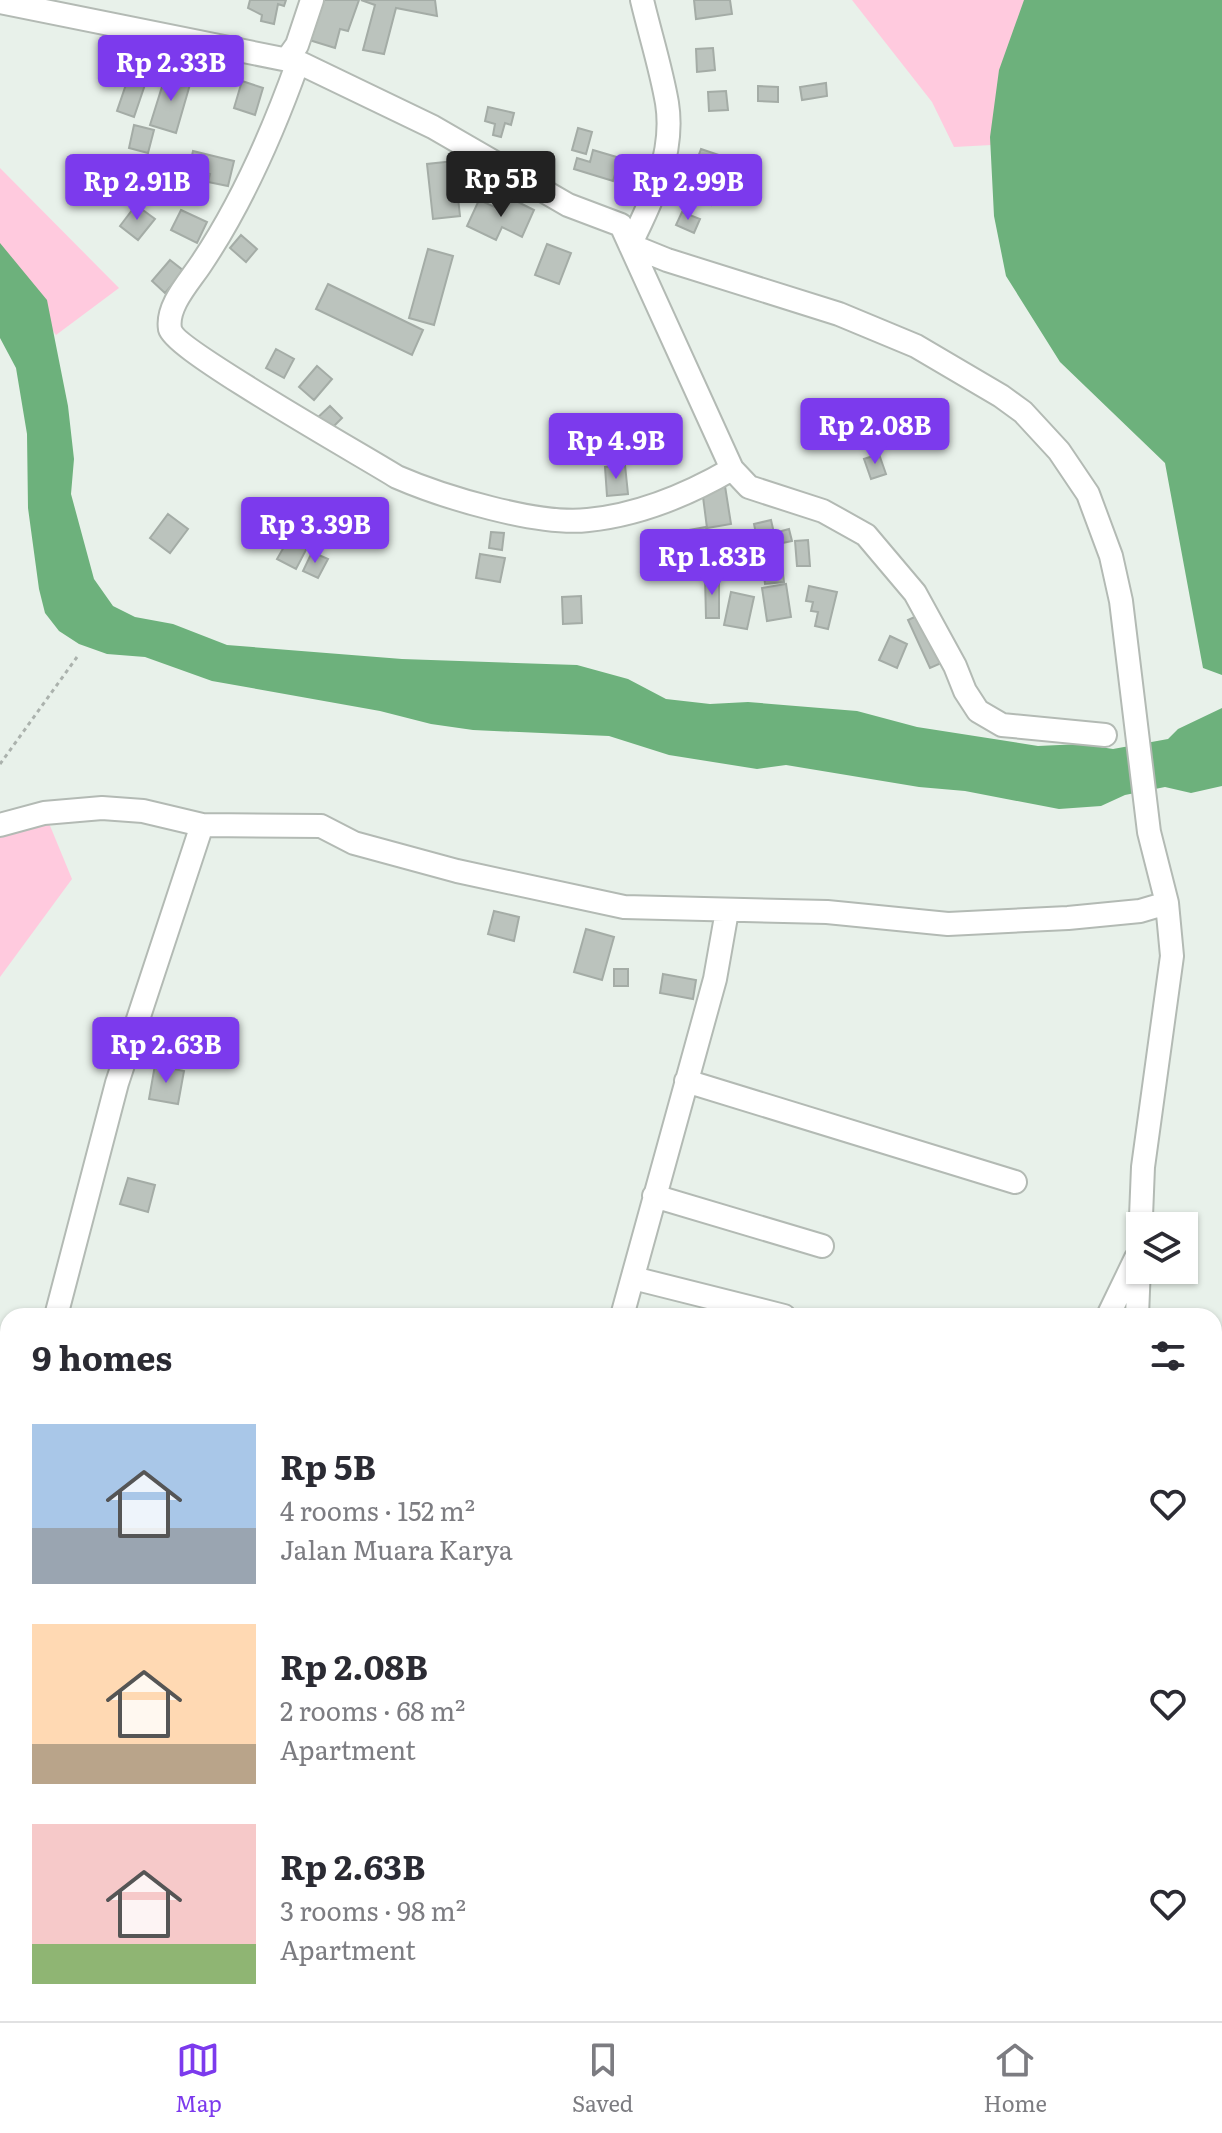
<!DOCTYPE html>
<meta charset="utf-8">
<style>
body{margin:0;font-family:Literata,serif;background:#f2f2f3;color:#2b2b33;height:100vh;display:flex;flex-direction:column;font-size:30px;white-space:nowrap}
*{box-sizing:border-box;margin:0}
p{font-size:26px;color:#7c7c81}
.icon{flex:none;width:44px;height:44px;fill:none;stroke:currentColor;stroke-width:2;stroke-linecap:round;stroke-linejoin:round}
.map{position:relative;flex:1;overflow:hidden}
.side{position:absolute;left:0px;top:1308px;width:1222px;height:714px;display:flex;flex-direction:column;background:#fff;border-radius:24px 24px 0 0;box-shadow:0 2px 6px #0004}
.side>*{flex:none}
.buttons{position:absolute;left:1126px;top:1212px;display:grid;gap:16px}
.buttons a{display:grid;place-items:center;width:72px;height:72px;border-radius:0px;background:#fff;box-shadow:0 2px 6px #0004;font-size:40px}
.price{position:absolute;translate:-50% -68px;padding:0 18px;border-radius:8px;background:#7c3aed;color:#fff;font-size:26px;line-height:52px;filter:drop-shadow(0 2px 4px #0008)}
.price::after{content:'';position:absolute;left:50%;top:48px;width:24px;height:18px;margin-left:-12px;background:inherit;clip-path:polygon(0 0,100% 0,50% 100%)}
.price.selected{background:#222;color:#fff}
ul{padding:0;list-style:none}
li{display:flex;align-items:center;gap:24px;height:200px;padding:0 32px}
li span{display:grid;place-items:center;flex:none;width:224px;height:160px;border-radius:0px;color:#555}
li>.icon{margin-inline-start:auto}
span .icon{width:96px;height:96px;fill:#fffc;stroke-width:1}
li b{font-size:34px}
h2{display:flex;justify-content:space-between;align-items:center;height:96px;padding:0 32px;font-size:34px}
.dock{display:flex;justify-content:space-around;align-items:center;height:112px;border-top:2px solid #e1e1e2;background:#fff;font-size:22px;color:#7c7c81}
.dock a{display:grid;justify-items:center;gap:4px}
.dock .selected{color:#7c3aed}
.map>svg:first-child{display:block}
.green{fill:#ffcade}
.water{fill:#6db17c}
.building{fill:#bbc3bd;stroke:#a4aca6;stroke-width:2}
.lines{fill:none;stroke-linecap:round;stroke-linejoin:round}
.minor-casing{stroke:#b3bab4;stroke-width:26}
.path{stroke:#abb2ad;stroke-width:3;stroke-dasharray:4 4;stroke-linecap:butt}
.minor{stroke:#fff;stroke-width:22}
</style>
<div class="map">
<svg width="1222" height="2021" viewBox="0 0 1222 2021">
<rect width="100%" height="100%" fill="#e8f1ea"/>
<!-- green -->
<path class="green" d="M852 0H1052L1010 144 954 147 932 102Z
M0 168 119 288 56 335 0 257Z
M46 816 72 879 0 977V829Z
M0 1353 8 1361V1659L0 1665Z"/>
<!-- water -->
<path class="water" d="M1024 0H1222V675L1203 668 1165 463 1060 362 1006 276 994 216 990 137 999 70Z
M0 243 47 300 68 406 74 459 71 494 94 579 113 606 135 617 173 624 227 645 402 659 577 665 628 679 666 699 710 704 748 702 857 711 917 727 1038 746 1081 744 1113 749 1168 739 1178 729 1222 708V786L1191 793 1165 787 1125 795 1101 806 1059 809 965 791 919 787 786 765 757 769 669 755 609 736 473 730 431 724 380 711 212 681 145 657 107 654 79 644 59 631 45 613 39 589 28 508 27 434 16 368 0 338Z"/>
<!-- building -->
<path class="building" d="M250 0H286L284 6 278 4 274 24 261 21 262 15 248 8Z
M318 0H359L348 31 340 29 335 48 306 39Z
M361 0H435L437 16 396 8 384 54 363 50 375 5Z
M694 0H730L732 14 696 19Z
M713 48 715 70 697 72 696 49Z
M135 58 152 64 134 117 117 111Z
M166 74 191 81 176 133 150 125Z
M242 81 263 88 255 115 234 108Z
M826 83 827 96 802 100 800 87Z
M758 86 778 87V102L758 101Z
M726 91 728 110 709 111 708 92Z
M488 107 514 113 511 125 505 123 501 137 493 135 495 124 485 121Z
M134 125 154 130 148 153 129 148Z
M578 128 592 132 586 154 572 150Z
M701 149 728 158 721 177 694 168Z
M593 150 620 158 613 181 574 169 577 158 590 162Z
M193 151 234 161 228 186 208 182 210 174 189 169Z
M454 161 460 216 433 219 427 164Z
M696 180 718 189 711 205 690 197Z
M510 198 534 210 522 237 502 227 496 240 467 226 479 200 504 211Z
M136 205 155 219 138 240 120 226Z
M181 210 207 222 197 243 171 230Z
M682 212 700 219 694 233 676 225Z
M241 235 257 249 246 262 230 248Z
M547 244 571 253 559 284 535 275Z
M428 249 453 256 434 325 409 318Z
M170 260 184 271 165 293 152 281Z
M328 284 423 330 412 355 316 309Z
M276 349 294 359 284 378 266 368Z
M317 366 332 379 314 400 299 387Z
M330 406 342 418 327 433 315 420Z
M879 454 886 474 871 479 864 459Z
M625 465 628 494 607 496 605 467Z
M725 486 731 524 707 528 702 489Z
M168 514 188 529 170 553 150 538Z
M771 520 774 533 789 529 792 541 759 548 754 524Z
M706 527 711 556 688 560 683 531Z
M491 532 504 533 502 550 489 548Z
M289 538 307 548 296 569 277 559Z
M808 540 810 566H797L795 541Z
M312 552 328 559 318 578 303 571Z
M480 554 505 558 500 582 476 578Z
M781 556 784 582 765 584 762 559Z
M719 576V618H706L705 577Z
M786 584 791 617 767 621 762 588Z
M809 586 837 592 828 629 815 626 818 612 811 611 813 602 806 601Z
M731 592 754 597 747 629 724 625Z
M581 596 582 623 563 624 562 597Z
M923 613 946 661 930 668 908 620Z
M890 636 907 644 897 668 879 660Z
M494 911 519 917 514 941 488 934Z
M586 929 614 937 602 980 574 972Z
M614 969H628V986H614Z
M663 974 696 980 693 999 660 993Z
M155 1065 184 1071 178 1104 149 1099Z
M128 1178 155 1185 148 1212 120 1204Z
M0 1772 8 1773 0 1815Z"/>
<g class="lines">
<defs>
<path id="minor" d="M0 2 298 62 433 127 568 205 621 225 732 469 749 487 823 511 866 535 915 593 955 666 965 691 978 711 1002 725 1105 735
M287 59 297 45 312 0
M298 62C273 132 242 203 201 264 190 281 166 306 170 329 175 350 367 458 397 477 443 497 539 526 588 520 639 515 689 494 732 469
M630 245 667 260 839 314 916 346 1001 396 1023 412 1059 451 1088 494 1111 556 1121 601 1149 832 1167 903
M630 245C652 201 675 153 667 103 661 68 650 34 642 0
M0 825 44 813 102 808 143 811 202 825 321 826 354 843 457 871 624 907 827 912 948 924 1068 918 1140 911 1167 903 1172 956 1143 1167 1137 1316
M686 1081 1015 1182
M654 1196 822 1246
M633 1278 784 1316
M56 1316 117 1083 202 825
M622 1316 715 979 727 911
M1108 1316 1136 1258
M0 1670 8 1664
M691 2021 696 2014
M820 2021 825 2014"/>
</defs>
<!-- minor casing -->
<use href="#minor" class="minor-casing"/>
<!-- path -->
<path class="path" d="M0 764 77 657"/>
<!-- minor -->
<use href="#minor" class="minor"/>
</g>
</svg>
<div class="buttons">
<a><svg class="icon" aria-label="layers" viewBox="0 0 24 24"><path d="M12 4l9 5-9 5-9-5zM3 14l9 5 9-5"/></svg></a>
</div>
<b class="price" style="left:171px;top:103px">Rp 2.33B</b>
<b class="price selected" style="left:501px;top:219px">Rp 5B</b>
<b class="price" style="left:137px;top:222px">Rp 2.91B</b>
<b class="price" style="left:688px;top:222px">Rp 2.99B</b>
<b class="price" style="left:875px;top:466px">Rp 2.08B</b>
<b class="price" style="left:616px;top:481px">Rp 4.9B</b>
<b class="price" style="left:315px;top:565px">Rp 3.39B</b>
<b class="price" style="left:712px;top:597px">Rp 1.83B</b>
<b class="price" style="left:166px;top:1085px">Rp 2.63B</b>
<section class="side">
<h2>9 homes<svg class="icon" aria-label="filters" viewBox="0 0 24 24"><path d="M4 7h16M4 17h16"/><circle cx="9" cy="7" r="2"/><circle cx="15" cy="17" r="2"/></svg></h2>
<ul>
<li><span style="background:linear-gradient(#a9c7e8 65%,#9aa5b1 0)"><svg class="icon" aria-label="home" viewBox="0 0 24 24"><path d="M3 11l9-7 9 7M6 9v11h12V9"/></svg></span><div><b>Rp 5B</b><p>4 rooms · 152 m²</p><p>Jalan Muara Karya</p></div><svg class="icon" aria-label="heart" viewBox="0 0 24 24"><path d="M12 20l-8-8c-3-5 5-10 8-4 3-6 11-1 8 4z"/></svg></li>
<li><span style="background:linear-gradient(#ffd9b3 75%,#b9a48a 0)"><svg class="icon" aria-label="home" viewBox="0 0 24 24"><path d="M3 11l9-7 9 7M6 9v11h12V9"/></svg></span><div><b>Rp 2.08B</b><p>2 rooms · 68 m²</p><p>Apartment</p></div><svg class="icon" aria-label="heart" viewBox="0 0 24 24"><path d="M12 20l-8-8c-3-5 5-10 8-4 3-6 11-1 8 4z"/></svg></li>
<li><span style="background:linear-gradient(#f6c9c9 75%,#8fb573 0)"><svg class="icon" aria-label="home" viewBox="0 0 24 24"><path d="M3 11l9-7 9 7M6 9v11h12V9"/></svg></span><div><b>Rp 2.63B</b><p>3 rooms · 98 m²</p><p>Apartment</p></div><svg class="icon" aria-label="heart" viewBox="0 0 24 24"><path d="M12 20l-8-8c-3-5 5-10 8-4 3-6 11-1 8 4z"/></svg></li>
</ul>
</section>
</div>
<nav class="dock">
<a class="selected"><svg class="icon" aria-label="map" viewBox="0 0 24 24"><path d="M3 6l6-2 6 2 6-2v14l-6 2-6-2-6 2zM9 4v14M15 6v14"/></svg>Map</a>
<a><svg class="icon" aria-label="saved" viewBox="0 0 24 24"><path d="M7 4h10v16l-5-4-5 4z"/></svg>Saved</a>
<a><svg class="icon" aria-label="home" viewBox="0 0 24 24"><path d="M3 11l9-7 9 7M6 9v11h12V9"/></svg>Home</a>
</nav>
